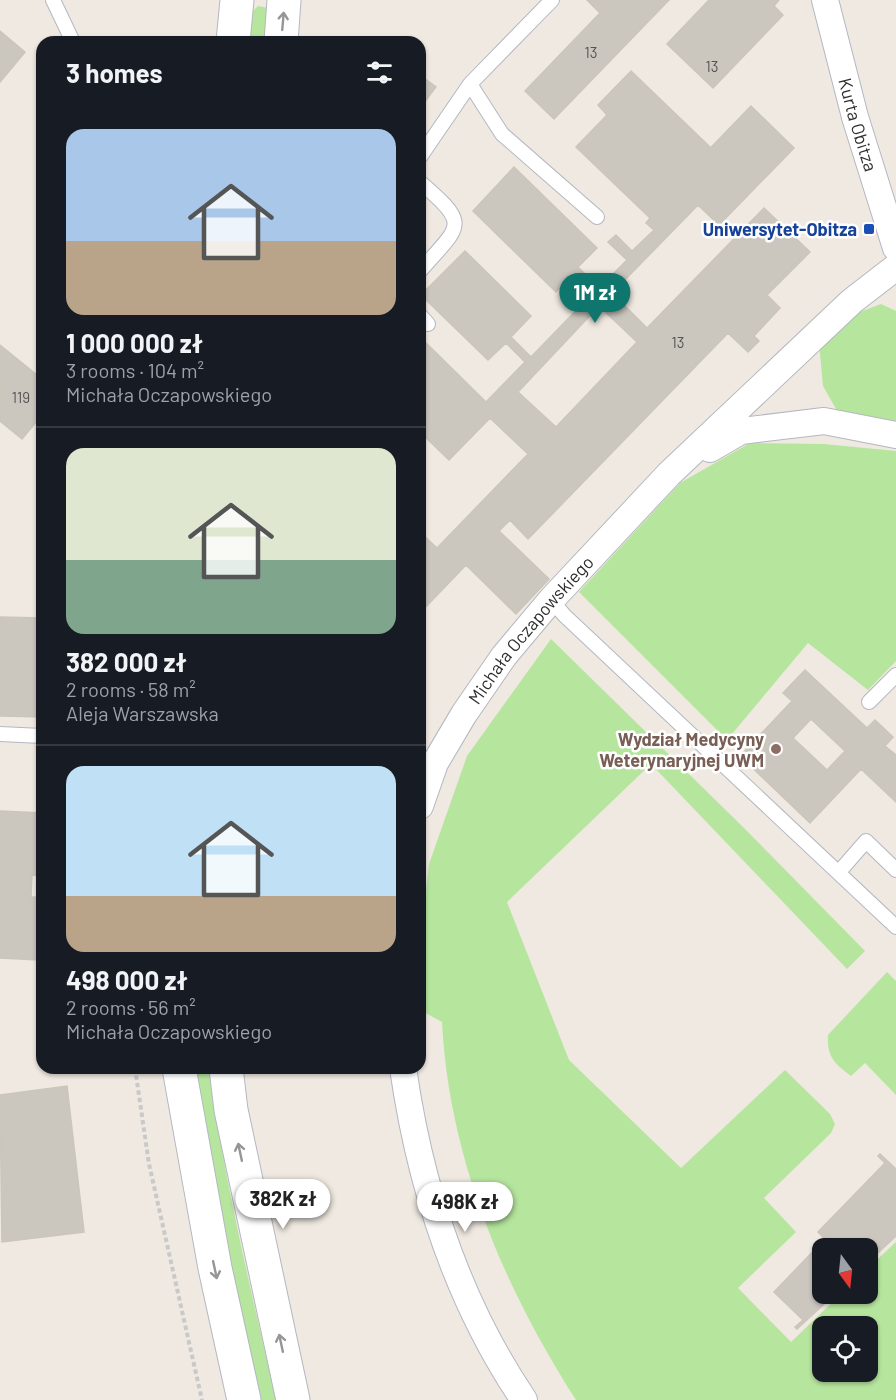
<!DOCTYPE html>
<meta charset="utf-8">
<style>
body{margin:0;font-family:Barlow,sans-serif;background:#20242c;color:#f1f3f6;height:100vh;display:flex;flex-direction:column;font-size:22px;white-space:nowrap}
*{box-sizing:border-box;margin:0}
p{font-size:20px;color:#9ea1a6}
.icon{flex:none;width:33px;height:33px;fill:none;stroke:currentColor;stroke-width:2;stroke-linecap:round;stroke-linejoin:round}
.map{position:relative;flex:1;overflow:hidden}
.sheet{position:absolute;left:36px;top:36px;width:390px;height:1038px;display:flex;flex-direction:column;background:#171b24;border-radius:18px;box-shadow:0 2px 4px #0004}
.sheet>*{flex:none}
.needle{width:39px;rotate:165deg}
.fabs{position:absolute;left:812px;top:1238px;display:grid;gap:12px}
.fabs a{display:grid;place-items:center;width:66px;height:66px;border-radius:12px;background:#171b24;box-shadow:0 2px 4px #0004;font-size:30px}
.price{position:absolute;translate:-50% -51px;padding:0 14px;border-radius:21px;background:#fff;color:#222;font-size:20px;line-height:39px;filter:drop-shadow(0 2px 3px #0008)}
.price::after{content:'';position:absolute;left:50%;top:36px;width:18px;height:14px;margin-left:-9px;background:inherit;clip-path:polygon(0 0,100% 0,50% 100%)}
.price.selected{background:#0f766e;color:#fff}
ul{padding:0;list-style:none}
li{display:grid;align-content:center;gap:12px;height:318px;padding:0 30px}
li+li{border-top:2px solid #363941}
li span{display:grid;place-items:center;height:186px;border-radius:18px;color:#555}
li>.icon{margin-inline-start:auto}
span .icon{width:108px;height:108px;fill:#fffc;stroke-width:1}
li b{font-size:26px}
h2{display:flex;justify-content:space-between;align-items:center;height:72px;padding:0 30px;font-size:26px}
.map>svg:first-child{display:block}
.green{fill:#b6e59e;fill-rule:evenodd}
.building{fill:#cbc7bf;stroke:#cbc5ba;stroke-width:1.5;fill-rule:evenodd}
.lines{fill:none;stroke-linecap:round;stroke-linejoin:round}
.lane-casing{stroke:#b4b7c1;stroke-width:16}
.street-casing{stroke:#b4b7c1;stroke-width:28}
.secondary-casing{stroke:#b4b7c1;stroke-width:35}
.path{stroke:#c9c9c9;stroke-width:4;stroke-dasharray:4.5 3;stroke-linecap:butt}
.lane{stroke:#fff;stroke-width:14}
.street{stroke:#fff;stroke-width:26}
.secondary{stroke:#fff;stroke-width:33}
.oneway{stroke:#969696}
.transit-dot{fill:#1a4fb4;stroke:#fff;stroke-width:2}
.education-dot{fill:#8d6e63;stroke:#fff;stroke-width:2}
.labels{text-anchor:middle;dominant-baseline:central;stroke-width:5;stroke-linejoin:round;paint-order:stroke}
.number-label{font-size:15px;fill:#555452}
.street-label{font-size:18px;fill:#2e2e2e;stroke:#fff}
.transit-label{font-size:18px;font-weight:bold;fill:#164399;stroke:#fff;text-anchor:end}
.education-label{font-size:18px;font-weight:bold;fill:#785e54;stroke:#fff;text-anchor:end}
</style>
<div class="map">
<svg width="896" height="1400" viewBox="0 0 896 1400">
<rect width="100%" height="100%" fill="#efe9e1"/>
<!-- green -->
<path class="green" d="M258 6 268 8 265 42H250L253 11Z
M881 304 896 311V422L840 416 823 386 819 343 849 316Z
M750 443 824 444 896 451V661L868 690 808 643 727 740 579 592 680 483Z
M551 639 742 826 865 951 847 969 651 764 507 902 569 1060 681 1168 785 1070 830 1114 835 1124 831 1133 764 1198 796 1232 738 1288 791 1342 842 1293H867V1269L896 1242V1400H576C503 1286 449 1158 442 1022L420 1010V944L429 864 467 756ZM822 1326H867V1371H822Z
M887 972 896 981V1095L865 1063 851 1076C834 1063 827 1057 828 1035Z
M194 1068H209C224 1180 251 1290 276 1400H260L223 1238Z"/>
<!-- building -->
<path class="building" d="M587 0H669L554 119 525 91 600 13Z
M709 0H779L774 6 783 15 713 88 667 44Z
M0 31 25 52 0 82Z
M631 71 710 147 693 166 751 106 794 148 719 225 698 205 612 293 647 328 764 208 810 252 767 295 780 308 754 336 759 341 748 352 728 333 528 539 510 520 499 531 549 579 516 614 466 565 420 613V532L437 548 528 454 490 418 449 460 420 432V337L486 402 525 362 506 343 488 360 421 295 465 251 531 316 511 337 531 357 593 293 573 274 556 292 473 211 514 167 597 248 578 267 599 288 627 260 608 242 616 235 632 251 654 230 646 223 650 218 576 147 607 115 598 105ZM599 306 637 342 556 427 518 392Z
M420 75 436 87 420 108Z
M0 345 42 379V415L22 439 0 421Z
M0 617 42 618V717L0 716Z
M805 670 867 728 875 720 893 737 885 746 896 755V802L861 769 810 823 740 756 792 701 783 693ZM811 719 845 751 827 770 793 738Z
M0 811 42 813V876L32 875 31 897H41L38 960 0 958Z
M67 1086 84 1232 2 1242 0 1095Z
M880 1154 896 1169V1236L867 1263V1248H822V1293H836L797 1329 795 1327 803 1320 774 1292 825 1239 818 1232 885 1163 878 1156Z"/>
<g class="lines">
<defs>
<path id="lane" d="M53 0 73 42
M552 0 470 84 502 134 597 217
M420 157 470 84
M420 182C471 226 461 224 420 271
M420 315 428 324
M551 600 565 616 896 927
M869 702 896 675
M0 734 42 736
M839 872 866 841 896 870"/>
<g id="street">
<path id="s1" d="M825 0 855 117 896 248"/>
<path d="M710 449 741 431 824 421 896 435"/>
<path id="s2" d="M420 806 435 763 464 714 504 656 551 600 669 474 852 301 896 267"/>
<path d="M403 1068C420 1186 457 1301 524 1400"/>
</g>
<path id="secondary" d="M233 42 237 0
M281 42 284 0
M179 1068 215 1268 244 1400
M226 1068 231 1110 293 1400"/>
</defs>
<!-- lane casing -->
<use href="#lane" class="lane-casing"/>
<!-- street casing -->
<use href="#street" class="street-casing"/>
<!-- secondary casing -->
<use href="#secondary" class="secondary-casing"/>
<!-- path -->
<path class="path" d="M135 1068 149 1164 202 1400"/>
<!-- lane -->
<use href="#lane" class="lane"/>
<!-- street -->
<use href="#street" class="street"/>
<!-- secondary -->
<use href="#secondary" class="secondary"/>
</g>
<!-- one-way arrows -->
<defs><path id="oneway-shaft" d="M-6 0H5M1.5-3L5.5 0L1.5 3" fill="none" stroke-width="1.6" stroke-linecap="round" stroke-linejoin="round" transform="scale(1.5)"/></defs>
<g class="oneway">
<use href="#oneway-shaft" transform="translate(283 21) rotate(-85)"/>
<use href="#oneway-shaft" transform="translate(240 1152) rotate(-102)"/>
<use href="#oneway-shaft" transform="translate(215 1270) rotate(78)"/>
<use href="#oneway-shaft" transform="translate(281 1343) rotate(-102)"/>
</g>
<!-- markers -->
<rect class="transit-dot" x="863" y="223" width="12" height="12" rx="3"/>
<circle class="education-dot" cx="776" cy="749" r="6"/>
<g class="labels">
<!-- number labels -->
<g class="number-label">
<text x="591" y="52">13</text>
<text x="712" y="66">13</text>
<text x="678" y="342">13</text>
<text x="21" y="397">119</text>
</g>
<!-- street labels -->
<g class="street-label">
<text stroke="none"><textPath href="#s1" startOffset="129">Kurta Obitza</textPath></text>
<text stroke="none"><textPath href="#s2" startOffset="210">Michała Oczapowskiego</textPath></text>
</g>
<!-- transit labels -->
<g class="transit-label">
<text x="857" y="229">Uniwersytet-Obitza</text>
</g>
<!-- education labels -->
<g class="education-label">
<text x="764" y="739">Wydział Medycyny<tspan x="764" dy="21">Weterynaryjnej UWM</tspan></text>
</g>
</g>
</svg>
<div class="fabs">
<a><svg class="needle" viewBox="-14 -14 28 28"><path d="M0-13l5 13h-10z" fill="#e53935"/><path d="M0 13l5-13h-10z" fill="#9ea1a6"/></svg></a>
<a><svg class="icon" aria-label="locate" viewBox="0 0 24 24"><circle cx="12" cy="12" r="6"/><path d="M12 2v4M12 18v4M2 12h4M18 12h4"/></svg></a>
</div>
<b class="price selected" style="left:595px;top:324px">1M zł</b>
<b class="price" style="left:283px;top:1230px">382K zł</b>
<b class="price" style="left:465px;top:1233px">498K zł</b>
<section class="sheet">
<h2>3 homes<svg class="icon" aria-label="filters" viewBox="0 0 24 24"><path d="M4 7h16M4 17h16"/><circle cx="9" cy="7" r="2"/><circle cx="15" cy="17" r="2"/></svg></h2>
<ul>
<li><span style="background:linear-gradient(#a9c7e8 60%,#b9a48a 0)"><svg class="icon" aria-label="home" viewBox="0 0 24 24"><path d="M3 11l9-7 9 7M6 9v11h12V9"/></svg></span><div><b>1 000 000 zł</b><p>3 rooms · 104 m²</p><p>Michała Oczapowskiego</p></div></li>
<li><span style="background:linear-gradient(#dfe7d0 60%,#7fa58c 0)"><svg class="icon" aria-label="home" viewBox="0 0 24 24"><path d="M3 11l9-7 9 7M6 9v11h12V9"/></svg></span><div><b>382 000 zł</b><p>2 rooms · 58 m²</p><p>Aleja Warszawska</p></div></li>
<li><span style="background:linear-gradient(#bfe0f5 70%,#b9a48a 0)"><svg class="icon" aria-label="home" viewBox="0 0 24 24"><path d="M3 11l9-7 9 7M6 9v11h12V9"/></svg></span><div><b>498 000 zł</b><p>2 rooms · 56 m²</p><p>Michała Oczapowskiego</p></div></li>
</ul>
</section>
</div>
